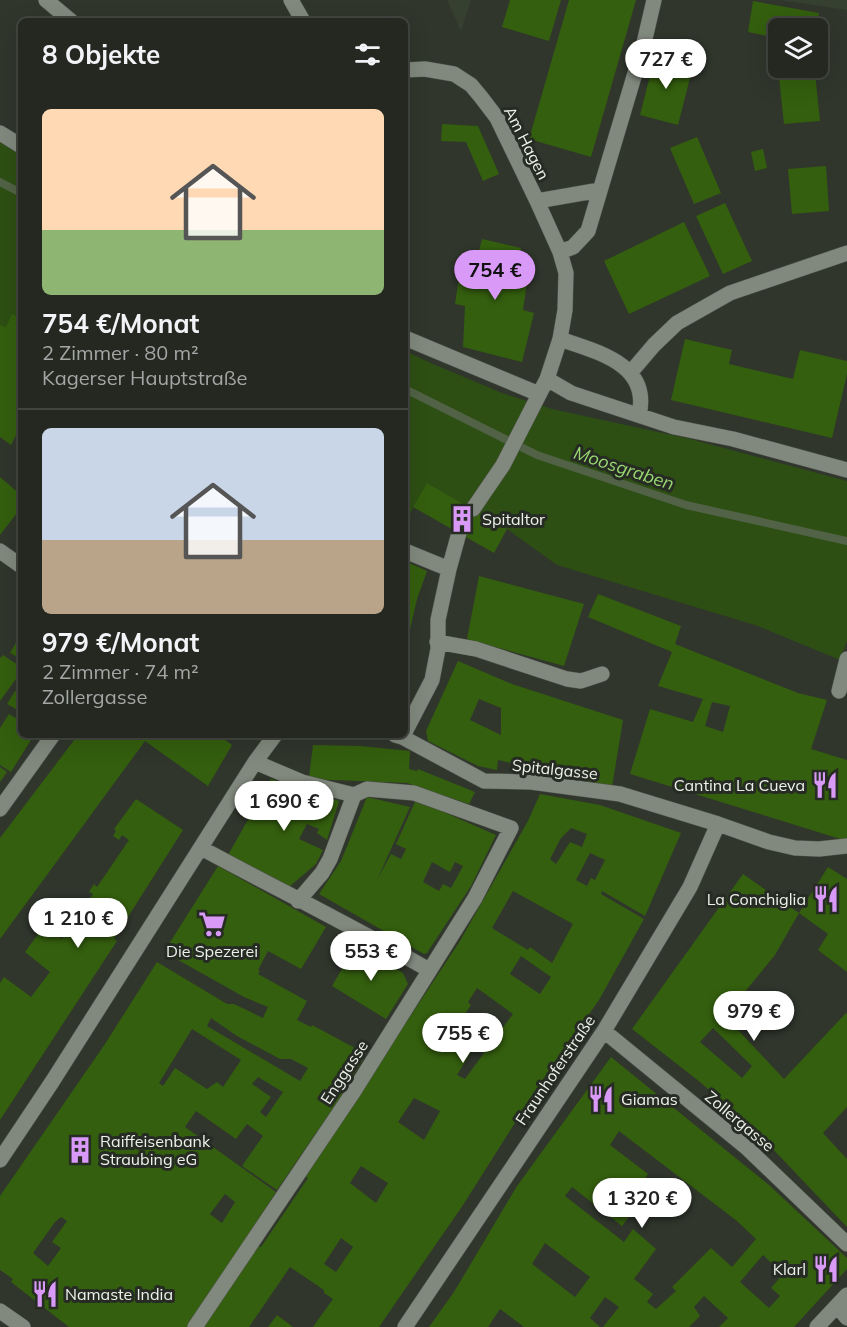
<!DOCTYPE html>
<html lang="de">
<meta charset="utf-8">
<style>
body{margin:0;font-family:Mulish,sans-serif;background:#30342e;color:#f1f3f6;height:100vh;display:flex;flex-direction:column;font-size:22px;white-space:nowrap}
*{box-sizing:border-box;margin:0}
p{font-size:20px;color:#a3a6a5}
.icon{flex:none;width:33px;height:33px;fill:none;stroke:currentColor;stroke-width:2;stroke-linecap:round;stroke-linejoin:round}
.map{position:relative;flex:1;overflow:hidden}
.side{position:absolute;left:18px;top:18px;width:390px;height:720px;display:flex;flex-direction:column;background:#242821;border-radius:9px;box-shadow:0 6px 24px #0002,0 0 0 2px #41443f}
.side>*{flex:none}
.controls{position:absolute;left:768px;top:18px;display:grid;gap:12px}
.controls a{display:grid;place-items:center;width:60px;height:60px;border-radius:9px;background:#242821;box-shadow:0 6px 24px #0002,0 0 0 2px #41443f;font-size:30px}
.price{position:absolute;translate:-50% -51px;padding:0 14px;border-radius:21px;background:#fff;color:#222;font-size:20px;line-height:39px;filter:drop-shadow(0 2px 3px #0008)}
.price::after{content:'';position:absolute;left:50%;top:36px;width:18px;height:14px;margin-left:-9px;background:inherit;clip-path:polygon(0 0,100% 0,50% 100%)}
.price.active{background:#d99af7;color:#111}
ul{padding:0;list-style:none}
li{display:grid;align-content:center;gap:12px;height:318px;padding:0 24px}
li+li{border-top:2px solid #41443f}
li span{display:grid;place-items:center;height:186px;border-radius:9px;color:#555}
li>.icon{margin-inline-start:auto}
span .icon{width:108px;height:108px;fill:#fffc;stroke-width:1}
li b{font-size:26px}
h2{display:flex;justify-content:space-between;align-items:center;height:72px;padding:0 24px;font-size:26px}
.map>svg:first-child{display:block}
.built{fill:#364031}
.green{fill:#2d4f13}
.lines{fill:none;stroke-linecap:round;stroke-linejoin:round}
.stream{stroke:#516246;stroke-width:8}
.building{fill:#345f0e;fill-rule:evenodd}
.minor-tunnel{stroke:#4c5249;stroke-width:15;stroke-dasharray:15 8;stroke-linecap:butt}
.minor-casing{stroke:#50544d;stroke-width:16}
.minor{stroke:#81887d;stroke-width:15}
.labels{text-anchor:middle;dominant-baseline:central;stroke-width:6;stroke-linejoin:round;paint-order:stroke}
.street-label{font-size:16px;fill:#eef2eb;stroke:#262c23}
.poi-label{font-size:16px;fill:#eef2eb;stroke:#262c23;text-anchor:start}
.water-label{font-size:18px;font-style:italic;fill:#99d772;stroke:#262c23}
</style>
<div class="map">
<svg width="847" height="1327" viewBox="0 0 847 1327">
<rect width="100%" height="100%" fill="#30362c"/>
<!-- built -->
<path class="built" d="M447 0H471L461 31Z
M780 0H847V10Z"/>
<!-- green -->
<path class="green" d="M0 142 21 154V319L6 327 0 325Z
M405 351 433 364 502 393 552 409 690 439 847 481V641L840 660 758 626 557 565 507 529 427 483 410 514 405 511Z"/>
<g class="lines">
<!-- stream -->
<path class="stream" d="M0 182 21 193
M405 389 537 455 686 505 847 541"/>
</g>
<!-- building -->
<path class="building" d="M510 0H561L549 41 502 27Z
M569 0H636L591 157 529 139Z
M753 1 819 13 816 28H778V38L748 32Z
M655 56 693 66 678 125 640 115Z
M815 73 820 121 784 124 779 77Z
M442 124 478 126 499 174 483 181 466 142 441 141Z
M697 137 721 193 694 204 670 148Z
M763 149 767 168 755 171 751 152Z
M826 166 829 211 792 214 788 169Z
M725 203 752 261 723 274 696 216Z
M684 222 710 276 629 314 604 261Z
M482 239 521 248 517 266 529 268 523 310 534 313 522 362 463 347 465 306 455 304 462 256 477 259Z
M12 314 21 319V425L11 445 0 437V325L6 327Z
M685 339 732 350 729 364 793 379 800 350 847 361V374L832 438 671 400Z
M0 477 21 495V508L0 535Z
M427 483 507 529 494 553 413 507Z
M405 511 410 514 405 526Z
M405 561 427 571 417 599 406 647Z
M479 576 584 604 564 666 467 639Z
M598 594 681 626 675 644 798 693 827 700 811 749 847 760V841L630 774 650 709 693 722 703 699 658 686 672 652 588 617ZM712 702 730 706 723 732 705 726Z
M21 634V659L10 653Z
M3 655 21 667V672L0 701V658Z
M458 661 512 684 623 720 612 787 498 760 497 770 478 766 428 741 426 731ZM479 699 501 708V735L470 720Z
M405 675 410 684 405 695Z
M15 691 21 693V712L7 704Z
M9 714 21 721V735H34L11 772 0 765V728Z
M78 735H218L232 745 208 786 145 741 0 939V838Z
M313 745 360 746 410 751 409 769 417 771 418 769 475 792 469 804 407 783 310 779 309 777Z
M0 767 7 772 0 782Z
M271 779 339 801 327 840 317 833 319 829 307 824 299 839 323 850 316 864 289 887 228 855Z
M540 794 600 805 681 833 645 916 602 891 601 894 644 919 599 1000 537 1088 463 1205 379 1327H313L333 1299 324 1293V1290L290 1267 249 1327H203L258 1246 261 1247 308 1178 305 1176 460 941 528 821ZM571 828 587 834 582 847 570 842 556 864 550 859 561 838ZM590 853 605 860 595 880 591 878 587 886 576 880ZM513 891 573 924 552 963 530 947 528 950 492 928ZM521 956 551 977 540 994 510 974ZM477 988 513 1014 492 1042 461 1020 471 1005 468 1002ZM474 1047 484 1053 465 1079 457 1075ZM414 1098 440 1111 424 1140 398 1122ZM361 1166 388 1183 376 1203 350 1183ZM341 1238 353 1247 336 1272 324 1264Z
M367 797 410 807 377 880 391 854 401 859 406 849 396 844 415 802 439 810 496 835 471 886 427 953 424 954 319 894 341 861ZM432 862 450 872 455 862 463 866 451 888 443 884 439 891 423 882Z
M136 799 183 830 114 939 117 941 0 1120V983L4 977 31 997 50 972 25 952 44 926 62 939 73 923 69 919 74 914 78 917 93 894 89 892 94 884 97 887 129 840 122 835 119 840 113 836 116 831 114 829Z
M218 866 326 927 301 969 268 951 258 970 260 971 258 974 307 1001 297 1020 311 1027 312 1025 366 1054 337 1102 277 1190 242 1166 263 1136 247 1124 236 1139 196 1111 185 1127 276 1192 188 1327H69L11 1282 13 1279 0 1270V1196L105 1044 157 962 227 1004H234L263 1018 268 1007 244 997 164 952ZM211 1018 237 1036 280 1059H291L308 1068 300 1081 207 1026ZM192 1029 241 1060 223 1087 217 1082 207 1089 175 1068 163 1086 159 1083ZM258 1077 283 1092 266 1117 260 1112 271 1097 252 1084ZM225 1194 235 1202 222 1223 210 1214ZM61 1217 67 1221 52 1242 61 1248 48 1266 33 1253 55 1222Z
M828 867 847 879V972L818 950 828 934 799 913Z
M743 874 799 913 775 955 725 1016 784 1079 846 1013 847 1014V1107L823 1133 847 1159V1227L769 1145 743 1120 700 1082 632 1029ZM713 1028 752 1066 742 1078 700 1042Z
M356 945 403 973 408 984 386 1019 332 986Z
M611 1057 769 1185 847 1258V1269L794 1327H719L728 1318 704 1296 694 1307 700 1316 689 1327H603L619 1307 605 1297 590 1318 600 1327H524L500 1309 488 1327H429L454 1292 517 1186ZM619 1131 737 1221 756 1239 732 1267 711 1248 672 1287 676 1291 656 1309 647 1302 653 1294 634 1279 656 1249 633 1229 624 1242 565 1196 572 1187 622 1226 645 1196 637 1190 648 1174 610 1145ZM545 1243 590 1277 575 1297 532 1264ZM763 1255 783 1274 771 1288 780 1296 769 1308 740 1282Z
M277 1315 293 1327H268Z"/>
<g class="lines">
<!-- minor-tunnel -->
<path class="minor-tunnel" d="M459 533 473 509"/>
<defs>
<path id="minor" d="M46 0 71 21
M291 0 303 21
M405 70 425 69 454 74 471 85 481 97 497 118 537 201 560 252 566 273 565 310 560 339 547 379 503 465 473 509
M0 133 21 146
M537 201 600 190
M560 252 573 247 588 231 644 43 654 0
M405 338 539 394
M560 339C597 352 651 364 639 415
M631 372 654 345 677 323 730 293 847 253
M547 379 571 393 674 427 733 439 847 470
M0 551 21 566
M405 551 449 569
M437 642 476 649 567 679 581 681 602 674
M839 691 847 659
M405 732 432 680 438 649V620L449 569 459 533
M395 735 402 737 484 781 531 782 620 794 718 824 769 842 795 848 819 849 847 846
M0 809 53 735
M201 848C277 889 354 927 429 970
M298 901 322 873 330 859 354 795
M604 1031 747 1148 847 1244
M0 1160 52 1082 255 762 275 735
M837 1306 847 1318
M0 1311 23 1327
M195 1327 354 1091 475 898 511 828 414 793 367 789 354 795 302 782 255 762
M405 1327 604 1031 690 887 718 824
M817 1327 847 1295"/>
</defs>
<!-- minor casing -->
<use href="#minor" class="minor-casing"/>
<!-- minor -->
<use href="#minor" class="minor"/>
</g>
<!-- icons -->
<defs>
<symbol id="building-bare" viewBox="-9 -9 18 18"><path d="M-4-6H4V6H1V3H-1V6H-4ZM-2.5-4.3h1.7v1.8h-1.7ZM.8-4.3h1.7v1.8H.8ZM-2.5-1h1.7V.8h-1.7ZM.8-1h1.7V.8H.8Z" fill="#d99af7" stroke="#262c23" stroke-width="2.5" paint-order="stroke"/></symbol>
<symbol id="restaurant-bare" viewBox="-9 -9 18 18"><path d="M-5-6h1v4h1v-4h1v4h1v-4h1v5L-1.5 .5V6h-2V.5L-5-1ZM5-6V6H3V1.5H1.5Q1.5-4 5-6Z" fill="#d99af7" stroke="#262c23" stroke-width="2.5" paint-order="stroke"/></symbol>
<symbol id="supermarket-bare" viewBox="-9 -9 18 18"><path d="M-6-5.5h2.5l.6 2H6L4.5 2H-2.5L-4.4-4H-6ZM-1.5 3.2a1.3 1.3 0 1 0 .1 0ZM3 3.2a1.3 1.3 0 1 0 .1 0Z" fill="#d99af7" stroke="#262c23" stroke-width="2.5" paint-order="stroke"/></symbol>
</defs>
<g fill-rule="evenodd">
<use href="#building-bare" x="443" y="500" width="38" height="38"/>
<use href="#restaurant-bare" x="806" y="766" width="38" height="38"/>
<use href="#restaurant-bare" x="807" y="880" width="38" height="38"/>
<use href="#supermarket-bare" x="193" y="905" width="38" height="38"/>
<use href="#restaurant-bare" x="582" y="1080" width="38" height="38"/>
<use href="#building-bare" x="61" y="1131" width="38" height="38"/>
<use href="#restaurant-bare" x="807" y="1250" width="38" height="38"/>
<use href="#restaurant-bare" x="26" y="1275" width="38" height="38"/>
</g>
<g class="labels">
<!-- street labels -->
<g class="street-label">
<text transform="translate(527 143) rotate(63)">Am Hagen</text>
<text transform="translate(555 769) rotate(6)">Spitalgasse</text>
<text transform="translate(555 1070) rotate(-56)">Fraunhoferstraße</text>
<text transform="translate(344 1072) rotate(-57)">Enggasse</text>
<text transform="translate(740 1121) rotate(40)">Zollergasse</text>
</g>
<!-- poi labels -->
<g class="poi-label">
<text x="482" y="519">Spitaltor</text>
<text x="805" y="785" text-anchor="end">Cantina La Cueva</text>
<text x="806" y="899" text-anchor="end">La Conchiglia</text>
<text x="212" y="951" text-anchor="middle">Die Spezerei</text>
<text x="621" y="1099">Giamas</text>
<text x="100" y="1141">Raiffeisenbank<tspan x="100" dy="18">Straubing eG</tspan></text>
<text x="806" y="1269" text-anchor="end">Klarl</text>
<text x="65" y="1294">Namaste India</text>
</g>
<!-- water labels -->
<g class="water-label">
<text transform="translate(624 468) rotate(18)">Moosgraben</text>
</g>
</g>
</svg>
<div class="controls">
<a><svg class="icon" aria-label="layers" viewBox="0 0 24 24"><path d="M12 4l9 5-9 5-9-5zM3 14l9 5 9-5"/></svg></a>
</div>
<b class="price" style="left:666px;top:90px">727 €</b>
<b class="price active" style="left:495px;top:301px">754 €</b>
<b class="price" style="left:284px;top:832px">1 690 €</b>
<b class="price" style="left:78px;top:949px">1 210 €</b>
<b class="price" style="left:371px;top:982px">553 €</b>
<b class="price" style="left:754px;top:1042px">979 €</b>
<b class="price" style="left:463px;top:1064px">755 €</b>
<b class="price" style="left:642px;top:1229px">1 320 €</b>
<section class="side">
<h2>8 Objekte<svg class="icon" aria-label="filters" viewBox="0 0 24 24"><path d="M4 7h16M4 17h16"/><circle cx="9" cy="7" r="2"/><circle cx="15" cy="17" r="2"/></svg></h2>
<ul>
<li><span style="background:linear-gradient(#ffd9b3 65%,#8fb573 0)"><svg class="icon" aria-label="home" viewBox="0 0 24 24"><path d="M3 11l9-7 9 7M6 9v11h12V9"/></svg></span><div><b>754 €/Monat</b><p>2 Zimmer · 80 m²</p><p>Kagerser Hauptstraße</p></div></li>
<li><span style="background:linear-gradient(#c9d6e8 60%,#b9a48a 0)"><svg class="icon" aria-label="home" viewBox="0 0 24 24"><path d="M3 11l9-7 9 7M6 9v11h12V9"/></svg></span><div><b>979 €/Monat</b><p>2 Zimmer · 74 m²</p><p>Zollergasse</p></div></li>
</ul>
</section>
</div>
